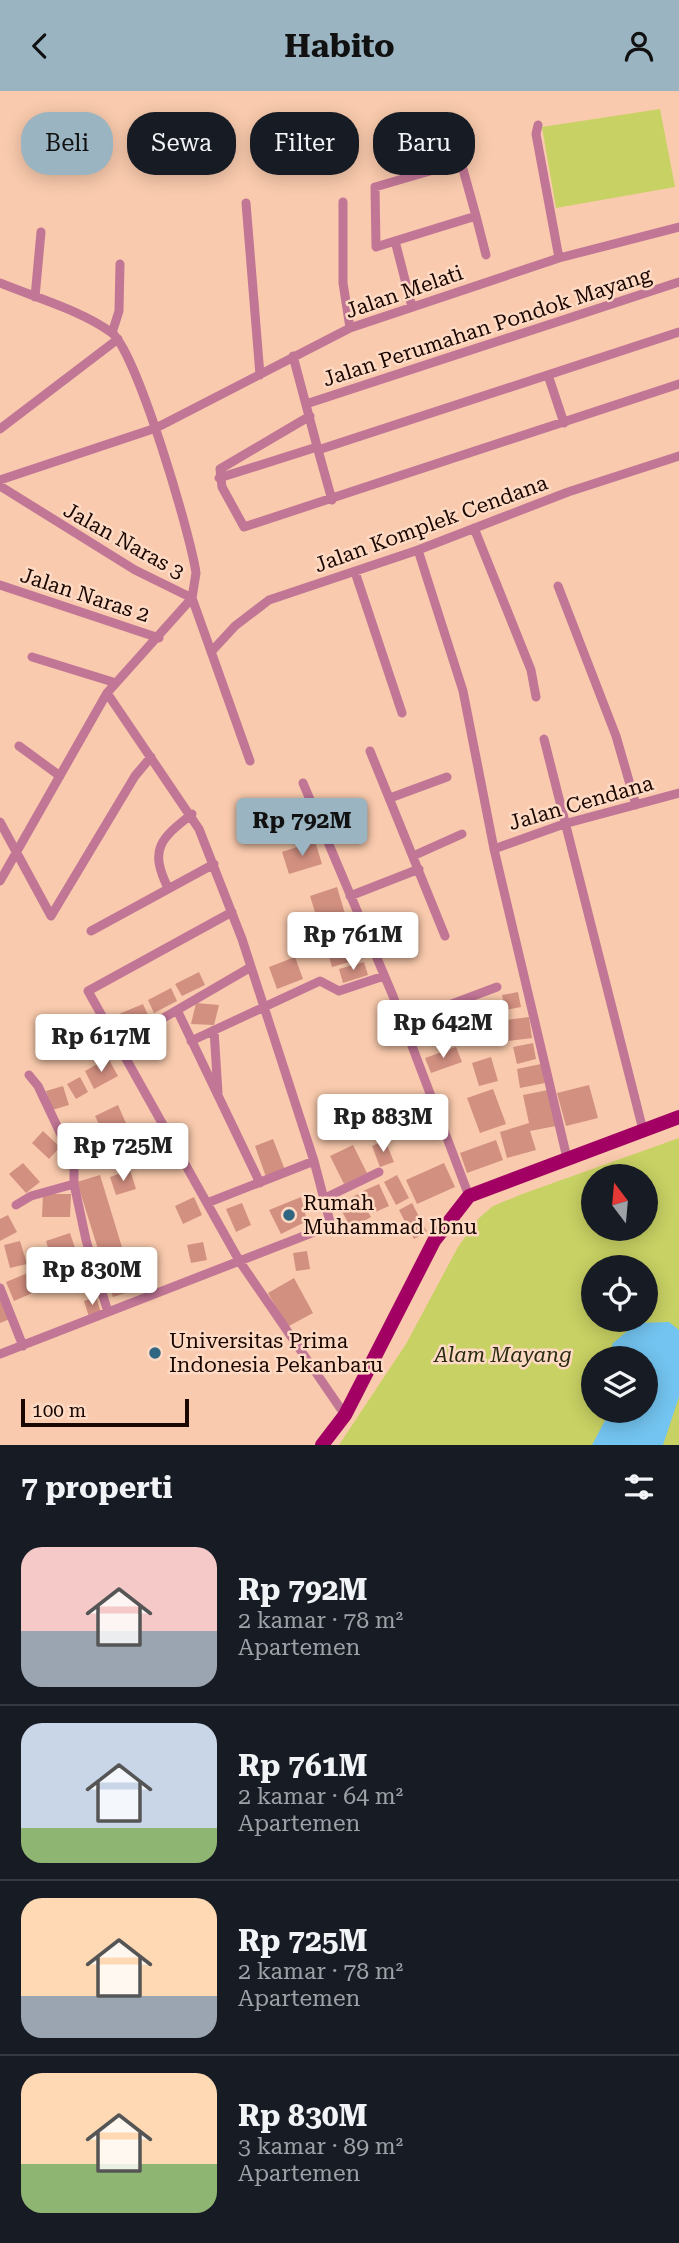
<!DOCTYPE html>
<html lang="id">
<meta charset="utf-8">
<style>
body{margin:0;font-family:"Roboto Serif",serif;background:#20242c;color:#f1f3f6;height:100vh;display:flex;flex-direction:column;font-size:26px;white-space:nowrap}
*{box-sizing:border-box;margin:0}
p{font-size:23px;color:#9ea1a6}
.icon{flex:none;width:38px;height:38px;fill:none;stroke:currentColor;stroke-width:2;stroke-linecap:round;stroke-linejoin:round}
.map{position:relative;height:1354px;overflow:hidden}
.details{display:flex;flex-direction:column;background:#171b24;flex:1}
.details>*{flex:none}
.banner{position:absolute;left:21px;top:21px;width:637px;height:63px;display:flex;gap:14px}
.needle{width:46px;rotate:344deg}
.buttons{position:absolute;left:581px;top:1073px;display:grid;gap:14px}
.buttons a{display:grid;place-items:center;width:77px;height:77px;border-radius:50%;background:#171b24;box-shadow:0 4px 18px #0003;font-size:35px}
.scale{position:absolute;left:21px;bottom:18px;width:168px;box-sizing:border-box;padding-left:7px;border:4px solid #1a0700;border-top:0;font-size:19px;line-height:24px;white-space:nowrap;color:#1a0700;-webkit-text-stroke:5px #fedac4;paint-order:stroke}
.price{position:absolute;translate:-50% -60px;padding:0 16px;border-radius:7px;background:#fff;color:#222;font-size:23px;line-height:46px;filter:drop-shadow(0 2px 4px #0008)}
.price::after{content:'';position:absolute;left:50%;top:42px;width:21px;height:16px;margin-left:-10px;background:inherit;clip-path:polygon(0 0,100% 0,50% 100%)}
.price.selected{background:#9bb4c2;color:#111}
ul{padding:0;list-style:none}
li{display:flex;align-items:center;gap:21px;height:175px;padding:0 21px}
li+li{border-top:2px solid #363941}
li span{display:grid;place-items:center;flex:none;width:196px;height:140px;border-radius:21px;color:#555}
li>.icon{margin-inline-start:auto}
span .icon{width:84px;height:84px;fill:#fffc;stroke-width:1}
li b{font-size:30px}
h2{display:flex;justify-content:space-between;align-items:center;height:84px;padding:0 21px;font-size:30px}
.pill{padding:0 24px;border-radius:28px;background:#171b24;box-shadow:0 4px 18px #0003;font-size:24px;line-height:63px}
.pill.selected{background:#9bb4c2;color:#111}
header{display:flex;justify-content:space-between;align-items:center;height:91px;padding:0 21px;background:#9bb4c2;color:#111;font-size:32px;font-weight:700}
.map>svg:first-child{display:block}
.green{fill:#c8d163;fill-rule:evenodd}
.water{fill:#73c4f0}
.building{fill:#d29081}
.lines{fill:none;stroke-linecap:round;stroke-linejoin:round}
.minor{stroke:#c27696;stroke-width:9}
.primary{stroke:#a20062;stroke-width:14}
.poi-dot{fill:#316682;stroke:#fedac4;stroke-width:2.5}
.labels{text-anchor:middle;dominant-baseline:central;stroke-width:5;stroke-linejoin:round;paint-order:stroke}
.street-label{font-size:21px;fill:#1a0700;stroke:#fedac4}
.poi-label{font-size:21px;fill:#1a0700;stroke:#fedac4;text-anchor:start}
.park-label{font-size:21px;font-style:italic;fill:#292b13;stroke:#fedac4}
</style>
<header><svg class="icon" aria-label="back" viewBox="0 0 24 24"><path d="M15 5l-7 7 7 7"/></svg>Habito<svg class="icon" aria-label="person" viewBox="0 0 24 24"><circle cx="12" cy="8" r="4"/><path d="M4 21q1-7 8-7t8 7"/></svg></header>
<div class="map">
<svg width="679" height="1354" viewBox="0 0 679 1354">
<rect width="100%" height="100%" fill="#f9caad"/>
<!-- green -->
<path class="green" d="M660 18 675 96 556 117 542 36Z
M679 1047V1354H339L406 1253 458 1156 479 1127 493 1115 525 1102ZM593 1085H646V1138H593ZM593 1176H646V1228H593ZM593 1267H646V1320H593Z"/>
<!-- water -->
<path class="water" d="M669 1231 679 1239V1306L663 1354H592L610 1320H646V1267H616L612 1253 637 1232Z"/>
<!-- building -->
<path class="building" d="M310 719 317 743 294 749 288 725Z
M315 750 322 773 289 783 282 761Z
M337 796 346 826 319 834 310 805Z
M352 847 359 868 332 876 326 855Z
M295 866 303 888 277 898 269 876Z
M364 871 368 884 343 892 339 878Z
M199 881 205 894 182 905 175 893Z
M171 897 177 910 154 922 148 909Z
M518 901 521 916 505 919 502 904Z
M196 912 219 914 214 934 191 933Z
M143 913 149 926 120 938 114 925Z
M529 926 532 947 508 950 505 929Z
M533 952 536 968 517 973 513 956Z
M456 956 462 971 431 982 425 967Z
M491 966 498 990 479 995 472 972Z
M108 967 118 985 94 998 85 980Z
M541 973 545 992 520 997 517 978Z
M80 986 88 1001 76 1008 67 993Z
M589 994 598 1027 566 1035 557 1002Z
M63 995 69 1014 52 1019 46 1000Z
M493 998 506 1033 480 1042 467 1007Z
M548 999 556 1035 530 1040 536 1059 507 1067 500 1041 529 1032 523 1004Z
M118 1014 129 1039 107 1050 95 1025Z
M356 1017 365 1035 336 1049 327 1031Z
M88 1039 99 1071 78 1078 68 1046Z
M43 1040 60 1056 49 1068 32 1052Z
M273 1048 285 1079 266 1086 255 1055Z
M385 1049 394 1071 380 1076 372 1055Z
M496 1049 503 1069 467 1082 460 1062Z
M353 1054 367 1082 344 1093 330 1065Z
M23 1072 40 1091 26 1102 9 1083Z
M444 1072 455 1096 417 1113 406 1089Z
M130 1079 136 1098 116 1104 110 1086Z
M100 1084 135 1199 113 1206 77 1091Z
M397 1084 409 1107 396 1114 384 1091Z
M379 1093 389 1115 373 1122 363 1100Z
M43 1103H71L70 1126H42Z
M358 1103 371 1126 351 1137 338 1113Z
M194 1106 202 1124 183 1133 175 1115Z
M301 1106 307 1130 281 1143 269 1119Z
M242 1112 251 1134 236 1141 226 1118Z
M412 1112 427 1141 414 1148 399 1119Z
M8 1124 17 1141 0 1150V1128Z
M70 1142 80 1172 55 1180 46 1150Z
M20 1150 27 1173 10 1177 4 1154Z
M203 1151 207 1169 191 1172 187 1154Z
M307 1160 310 1178 296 1180 293 1162Z
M30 1181 37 1200 14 1210 6 1191Z
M294 1187 313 1222 287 1236 268 1202Z
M0 1206 10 1228 0 1232Z
M96 1206 101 1222 89 1226 84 1210Z"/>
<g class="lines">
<!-- minor -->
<path class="minor" d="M538 34 536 43 559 167
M343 111V192L350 237
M246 112 260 284
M476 125 486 164
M395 150 376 156 375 96 461 71 476 125 395 150 412 216
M0 192C34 206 83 220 112 242 137 262 191 445 196 482L192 507 107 602 0 790
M35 206 41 141
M112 242 119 220 120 173
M293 265 318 359 679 241
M548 284 564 332
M306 313 679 191
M310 325 220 378 222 396 244 436 679 293
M0 338 118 248
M318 359 332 409
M219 387 317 356
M0 389 156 337 350 237 559 167 679 136
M0 395 135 479 192 507 250 670
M474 437 531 579 536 606
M418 459 463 600 494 758 567 1067
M355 481 402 622
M0 494 159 547
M558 495 616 645 636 714
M211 561 235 535 269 509 418 459 568 401 679 365
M32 566 116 592
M544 648 643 1039
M19 655 60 685
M370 660 445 845
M303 692 393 905 469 1105
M390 707 447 686
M0 731 51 825
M494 758 564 733 679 702
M413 765 462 743
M168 797C149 758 160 748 192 723
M350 805 419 778
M232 821 88 900 240 1171 345 1324
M51 825 135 685 151 666
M91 840 214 773
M177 919 260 1092
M401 932 497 896
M214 939 218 1002
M191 950 320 890 339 900 384 885
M117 954 251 876
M29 984 38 995 74 1071V1093L86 1149 108 1221
M325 1107 379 1081
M207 1112 314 1070
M16 1114 31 1105 74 1093
M0 1197 23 1255
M0 1263 327 1136 330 1131 314 1070 242 848 199 738 107 602"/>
<!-- primary -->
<path class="primary" d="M322 1354 345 1324 434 1150 469 1105 679 1026"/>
</g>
<!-- markers -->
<g class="poi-dot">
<circle cx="289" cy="1124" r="7"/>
<circle cx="155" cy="1262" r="7"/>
</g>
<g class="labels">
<!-- street labels -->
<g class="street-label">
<text transform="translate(404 201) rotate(-19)">Jalan Melati</text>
<text transform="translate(487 236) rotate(-18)">Jalan Perumahan Pondok Mayang</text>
<text transform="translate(431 433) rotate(-20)">Jalan Komplek Cendana</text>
<text transform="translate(124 450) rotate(29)">Jalan Naras 3</text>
<text transform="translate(85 504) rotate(18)">Jalan Naras 2</text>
<text transform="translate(581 712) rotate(-16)">Jalan Cendana</text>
</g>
<!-- poi labels -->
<g class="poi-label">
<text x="303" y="1112">Rumah<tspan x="303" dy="24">Muhammad Ibnu</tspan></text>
<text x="169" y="1250">Universitas Prima<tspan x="169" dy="24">Indonesia Pekanbaru</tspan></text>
</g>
<!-- park labels -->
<g class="park-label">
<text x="503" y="1264">Alam Mayang</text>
</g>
</g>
</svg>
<div class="buttons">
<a><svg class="needle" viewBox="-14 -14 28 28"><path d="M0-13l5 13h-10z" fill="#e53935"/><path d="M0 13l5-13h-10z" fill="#9ea1a6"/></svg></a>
<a><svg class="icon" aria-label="locate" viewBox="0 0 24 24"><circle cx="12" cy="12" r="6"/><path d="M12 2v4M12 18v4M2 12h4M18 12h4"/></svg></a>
<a><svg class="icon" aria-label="layers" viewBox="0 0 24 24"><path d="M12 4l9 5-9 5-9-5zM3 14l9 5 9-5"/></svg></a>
</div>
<div class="scale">100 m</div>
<b class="price selected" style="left:302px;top:767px">Rp 792M</b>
<b class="price" style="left:353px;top:881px">Rp 761M</b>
<b class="price" style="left:443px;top:969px">Rp 642M</b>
<b class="price" style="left:101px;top:983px">Rp 617M</b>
<b class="price" style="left:383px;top:1063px">Rp 883M</b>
<b class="price" style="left:123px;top:1092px">Rp 725M</b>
<b class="price" style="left:92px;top:1216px">Rp 830M</b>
<div class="banner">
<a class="pill selected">Beli</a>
<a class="pill">Sewa</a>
<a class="pill">Filter</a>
<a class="pill">Baru</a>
</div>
</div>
<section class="details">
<h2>7 properti<svg class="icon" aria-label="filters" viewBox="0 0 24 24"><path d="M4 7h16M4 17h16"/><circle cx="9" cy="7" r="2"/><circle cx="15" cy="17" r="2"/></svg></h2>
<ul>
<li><span style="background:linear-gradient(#f6c9c9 60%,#9aa5b1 0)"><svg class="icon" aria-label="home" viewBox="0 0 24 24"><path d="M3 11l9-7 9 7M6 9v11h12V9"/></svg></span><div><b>Rp 792M</b><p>2 kamar · 78 m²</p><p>Apartemen</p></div></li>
<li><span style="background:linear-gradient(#c9d6e8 75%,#8fb573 0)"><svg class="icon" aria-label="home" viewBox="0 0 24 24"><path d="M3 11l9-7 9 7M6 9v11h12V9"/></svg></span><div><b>Rp 761M</b><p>2 kamar · 64 m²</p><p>Apartemen</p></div></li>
<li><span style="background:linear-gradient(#ffd9b3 70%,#9aa5b1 0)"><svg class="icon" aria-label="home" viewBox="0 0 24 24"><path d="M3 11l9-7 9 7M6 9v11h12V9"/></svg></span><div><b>Rp 725M</b><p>2 kamar · 78 m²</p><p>Apartemen</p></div></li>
<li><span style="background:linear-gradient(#ffd9b3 65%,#8fb573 0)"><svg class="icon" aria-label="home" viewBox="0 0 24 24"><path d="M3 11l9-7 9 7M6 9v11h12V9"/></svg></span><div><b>Rp 830M</b><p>3 kamar · 89 m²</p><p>Apartemen</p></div></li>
</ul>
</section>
